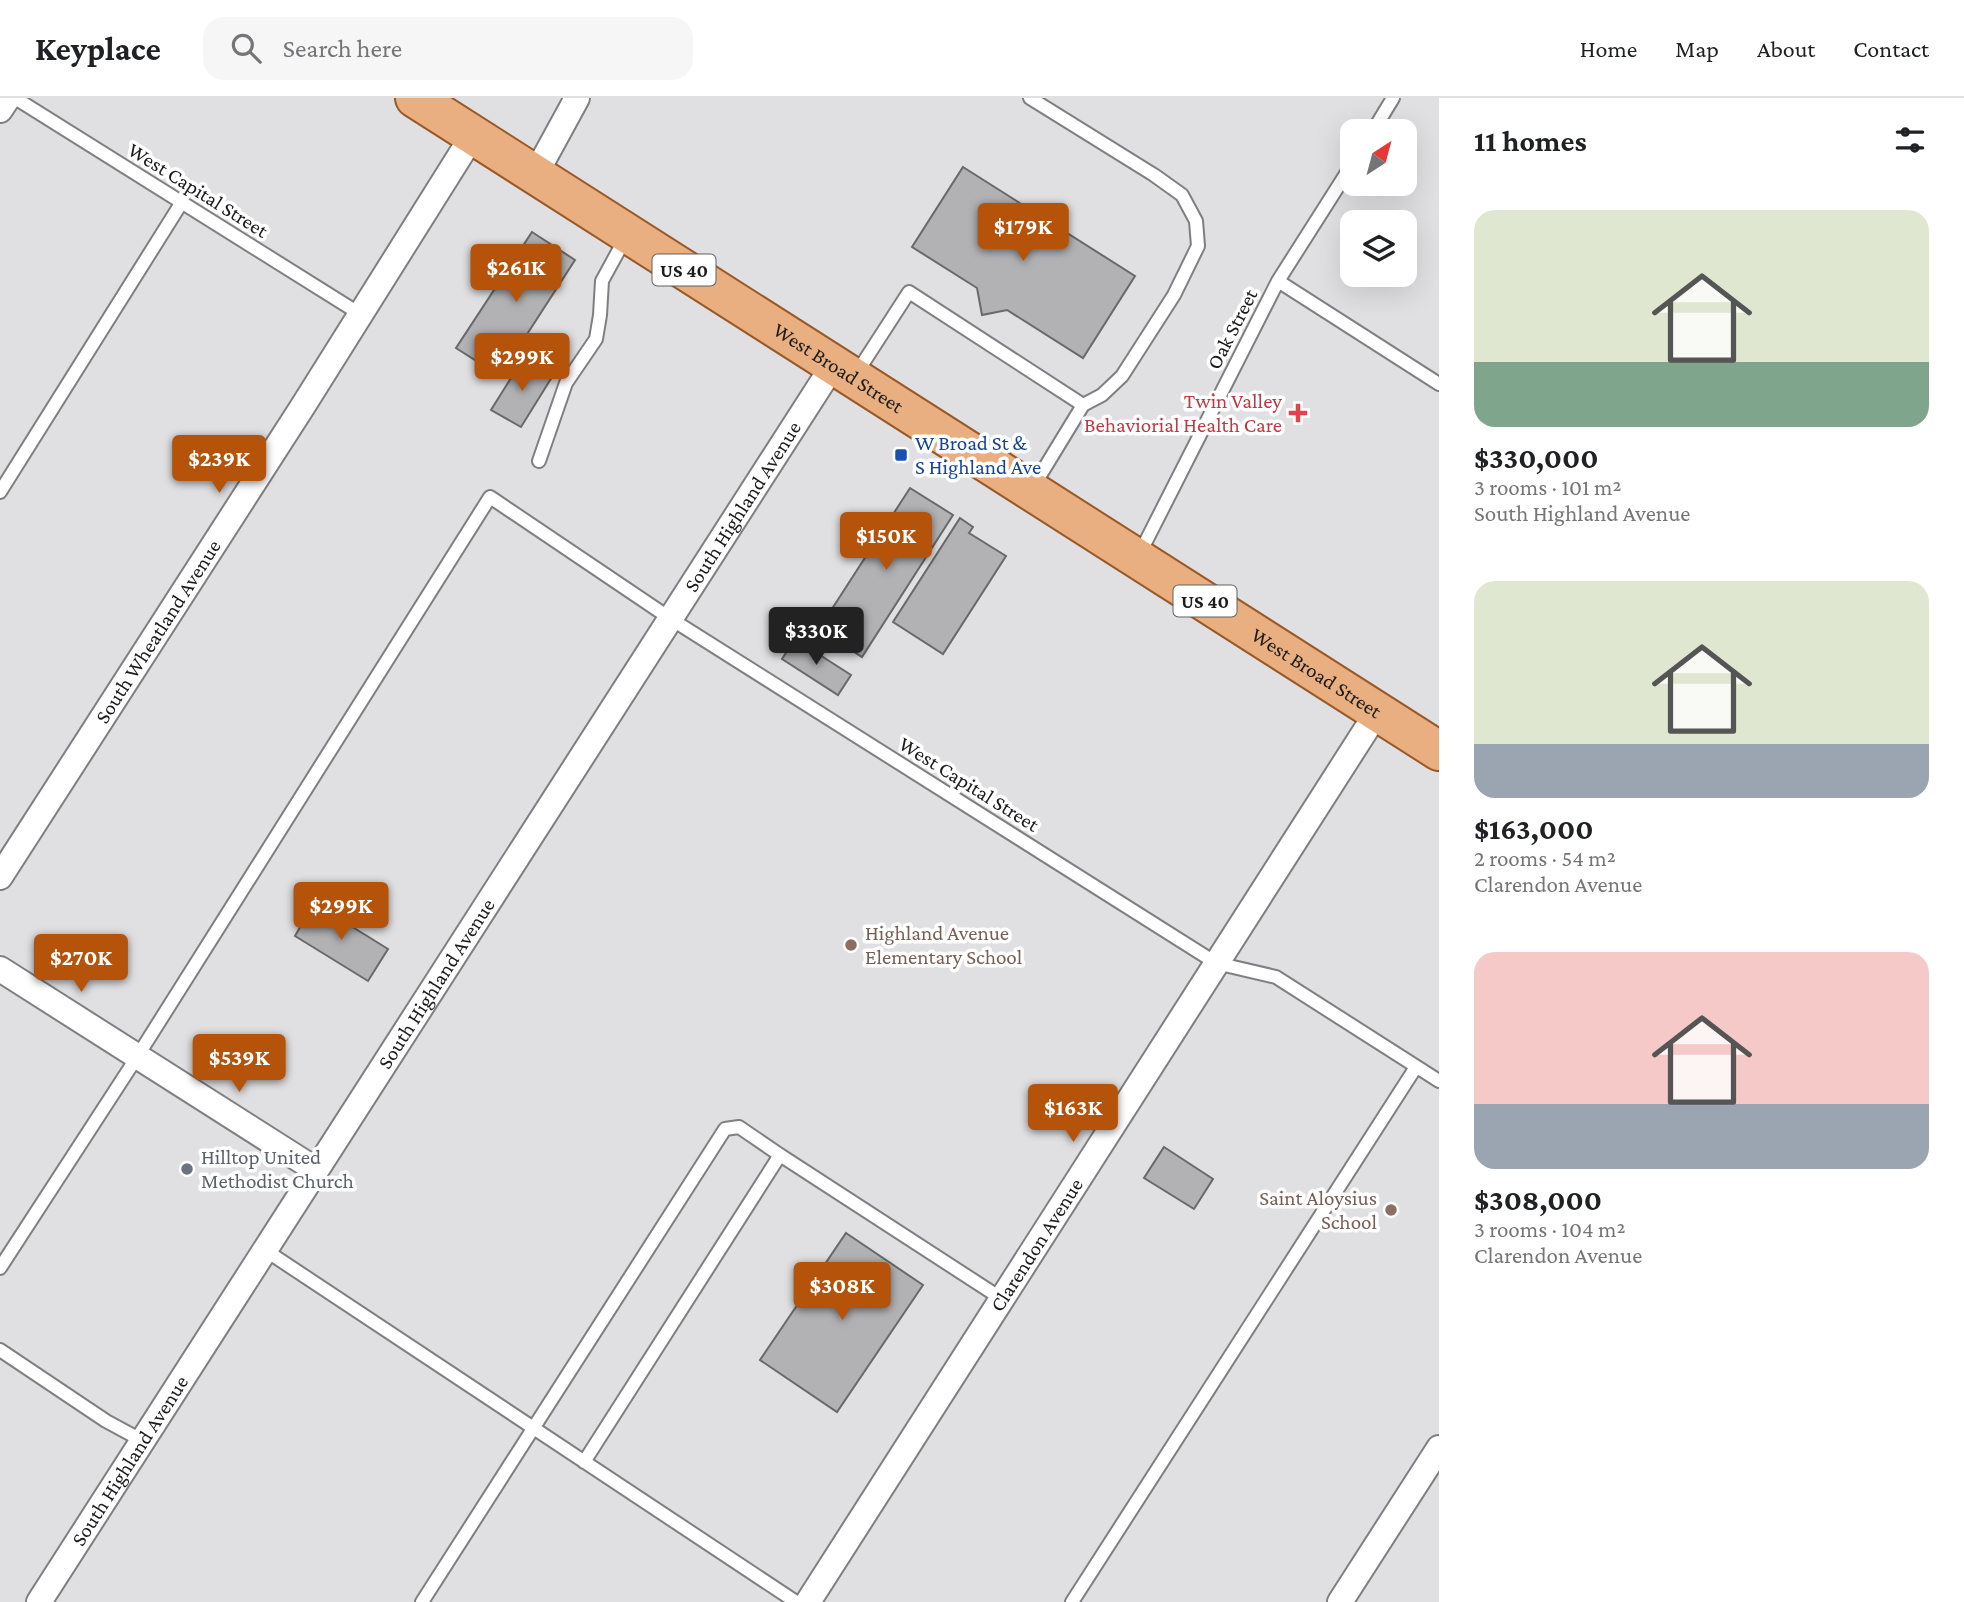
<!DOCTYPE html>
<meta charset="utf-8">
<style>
body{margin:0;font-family:"Crimson Pro",serif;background:#f6f6f6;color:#202124;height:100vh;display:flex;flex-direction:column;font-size:26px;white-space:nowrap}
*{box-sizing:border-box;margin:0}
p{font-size:23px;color:#757577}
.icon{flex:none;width:38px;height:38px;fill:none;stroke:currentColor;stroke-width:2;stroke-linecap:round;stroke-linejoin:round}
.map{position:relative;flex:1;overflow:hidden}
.details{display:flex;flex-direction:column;background:#fff;width:525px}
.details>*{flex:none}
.needle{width:46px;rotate:36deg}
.tools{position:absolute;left:1340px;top:21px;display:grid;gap:14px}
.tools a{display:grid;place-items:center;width:77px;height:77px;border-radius:14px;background:#fff;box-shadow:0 7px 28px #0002;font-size:35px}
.price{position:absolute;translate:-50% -60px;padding:0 16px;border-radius:7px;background:#b45309;color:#fff;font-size:23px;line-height:46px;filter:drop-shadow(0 2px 4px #0008)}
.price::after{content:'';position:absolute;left:50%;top:42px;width:21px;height:16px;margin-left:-10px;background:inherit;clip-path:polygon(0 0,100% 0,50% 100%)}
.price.on{background:#222;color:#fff}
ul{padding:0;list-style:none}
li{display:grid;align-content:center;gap:14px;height:371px;padding:0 35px}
li span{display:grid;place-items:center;height:217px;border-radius:21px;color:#555}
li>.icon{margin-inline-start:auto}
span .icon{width:126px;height:126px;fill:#fffc;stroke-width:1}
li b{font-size:30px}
h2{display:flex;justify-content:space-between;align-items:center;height:84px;padding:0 35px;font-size:30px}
header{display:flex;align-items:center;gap:42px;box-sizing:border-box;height:98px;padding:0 35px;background:#fff;border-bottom:2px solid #e0e0e0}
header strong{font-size:33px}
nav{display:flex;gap:38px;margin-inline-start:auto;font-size:24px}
.search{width:490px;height:63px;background:#f6f6f6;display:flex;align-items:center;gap:18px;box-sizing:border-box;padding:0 24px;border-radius:21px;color:#757577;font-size:26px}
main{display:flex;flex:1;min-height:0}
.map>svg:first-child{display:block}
.building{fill:#b2b1b3;stroke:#69696b;stroke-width:2}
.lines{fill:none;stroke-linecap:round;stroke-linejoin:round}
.lane-casing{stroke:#7f7f81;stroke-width:16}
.street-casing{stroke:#7f7f81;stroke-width:28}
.primary-casing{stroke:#985926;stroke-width:42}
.lane{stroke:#fff;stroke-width:12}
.street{stroke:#fff;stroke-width:24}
.primary{stroke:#e9af80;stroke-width:38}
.health-dot{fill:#e0444e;stroke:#fff;stroke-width:2.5}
.transit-dot{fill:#1a4fb4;stroke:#fff;stroke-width:2.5}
.education-dot{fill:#8d6e63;stroke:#fff;stroke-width:2.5}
.worship-dot{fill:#6b7280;stroke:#fff;stroke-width:2.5}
.labels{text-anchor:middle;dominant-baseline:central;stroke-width:7;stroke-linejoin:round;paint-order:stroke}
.shield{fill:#fff;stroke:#606061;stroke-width:2}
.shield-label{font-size:19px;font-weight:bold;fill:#1c1c1d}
.street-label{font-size:21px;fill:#1c1c1d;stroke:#fff}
.health-label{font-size:21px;fill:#be3a42;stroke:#fff;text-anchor:end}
.transit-label{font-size:21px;fill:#164399;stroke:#fff;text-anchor:start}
.education-label{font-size:21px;fill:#785e54;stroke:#fff;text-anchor:start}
.worship-label{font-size:21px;fill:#5b616d;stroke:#fff;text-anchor:start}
</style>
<header>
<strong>Keyplace</strong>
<div class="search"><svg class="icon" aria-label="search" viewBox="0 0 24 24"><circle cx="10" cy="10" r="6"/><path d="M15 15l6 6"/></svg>Search here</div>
<nav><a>Home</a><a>Map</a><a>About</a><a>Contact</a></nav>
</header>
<main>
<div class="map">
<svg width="1439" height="1504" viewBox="0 0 1439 1504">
<rect width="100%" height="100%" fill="#e0e0e3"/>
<!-- building -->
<path class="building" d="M963 69 1135 178 1083 260 1007 212 982 217 977 190 912 149Z
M532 134 575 162 500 278 456 250Z
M523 261 552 279 521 329 491 312Z
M910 390 953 417 862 559 819 531Z
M960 420 973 429 969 435 1006 458 943 556 893 524Z
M795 541 851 577 838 597 782 561Z
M314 805 388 851 368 883 295 838Z
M1164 1049 1213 1081 1194 1111 1144 1080Z
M846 1135 923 1187 837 1314 760 1262Z"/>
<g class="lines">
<defs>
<path id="lane" d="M15 0 360 216
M1030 0 1154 77 1182 97 1196 123 1198 148 1174 197 1122 278 1102 297 1083 307
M1373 33 1393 0
M1278 183 1439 286
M856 276 909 194 1083 307 1033 389
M539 363 566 285 596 241 600 217 602 183 626 139
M0 394 182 104
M1139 457 1278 183 1353 65
M265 1152 796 1504
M0 1170 137 959 490 399 671 521 1216 865 1276 879 1439 983
M0 1252 106 1323 143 1343
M584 1364 780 1057 1002 1201
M422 1504 725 1031 739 1029 780 1057
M1072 1504 1416 969"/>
<g id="street">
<path d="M0 12 8 0"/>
<path d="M535 77 577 0"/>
<path id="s1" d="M0 779 303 308 473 37"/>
<path d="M0 871 316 1072"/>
<path id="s2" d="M39 1504 834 266"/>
<path id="s3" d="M808 1504 1378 613"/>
<path d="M1340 1504 1439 1350"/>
</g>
<g id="primary">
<path id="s4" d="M415 0 1439 653"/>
</g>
</defs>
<!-- lane casing -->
<use href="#lane" class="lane-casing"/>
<!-- street casing -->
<use href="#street" class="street-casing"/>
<!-- primary casing -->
<use href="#primary" class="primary-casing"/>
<!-- lane -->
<use href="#lane" class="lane"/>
<!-- street -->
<use href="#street" class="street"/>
<!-- primary -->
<use href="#primary" class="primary"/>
</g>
<!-- markers -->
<path class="health-dot" d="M1294.5 304.5h7v7h7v7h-7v7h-7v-7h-7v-7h7z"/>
<rect class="transit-dot" x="894" y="350" width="14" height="14" rx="3.5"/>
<g class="education-dot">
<circle cx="851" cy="847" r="7"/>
<circle cx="1391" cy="1112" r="7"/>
</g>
<circle class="worship-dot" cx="187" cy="1071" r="7"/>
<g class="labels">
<!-- shield labels -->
<g class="shield">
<rect x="652.5" y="156.5" width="63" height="31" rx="5"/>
<rect x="1173.5" y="487.5" width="63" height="31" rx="5"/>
</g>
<g class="shield-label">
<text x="684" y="172">US 40</text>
<text x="1205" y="503">US 40</text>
</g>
<!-- street labels -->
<g class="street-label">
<text transform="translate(198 92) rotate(32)">West Capital Street</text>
<text transform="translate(1232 231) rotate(-63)">Oak Street</text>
<text stroke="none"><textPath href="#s4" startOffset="502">West Broad Street</textPath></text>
<text stroke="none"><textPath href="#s2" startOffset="1302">South Highland Avenue</textPath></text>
<text stroke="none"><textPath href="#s1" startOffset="292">South Wheatland Avenue</textPath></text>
<text stroke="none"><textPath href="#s4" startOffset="1069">West Broad Street</textPath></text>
<text transform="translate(969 686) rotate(32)">West Capital Street</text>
<text stroke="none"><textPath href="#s2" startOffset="735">South Highland Avenue</textPath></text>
<text stroke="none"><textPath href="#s3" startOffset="424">Clarendon Avenue</textPath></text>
<text stroke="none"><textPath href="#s2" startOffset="168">South Highland Avenue</textPath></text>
</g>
<!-- health labels -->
<g class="health-label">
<text x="1282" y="303">Twin Valley<tspan x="1282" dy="24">Behaviorial Health Care</tspan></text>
</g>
<!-- transit labels -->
<g class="transit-label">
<text x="915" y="345">W Broad St &amp;<tspan x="915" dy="24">S Highland Ave</tspan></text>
</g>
<!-- education labels -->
<g class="education-label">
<text x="865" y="835">Highland Avenue<tspan x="865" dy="24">Elementary School</tspan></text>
<text x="1377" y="1100" text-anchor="end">Saint Aloysius<tspan x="1377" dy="24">School</tspan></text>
</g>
<!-- worship labels -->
<g class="worship-label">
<text x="201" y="1059">Hilltop United<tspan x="201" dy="24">Methodist Church</tspan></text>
</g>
</g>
</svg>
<div class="tools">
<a><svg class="needle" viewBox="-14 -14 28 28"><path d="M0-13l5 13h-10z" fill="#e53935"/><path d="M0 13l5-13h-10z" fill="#757577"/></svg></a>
<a><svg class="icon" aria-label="layers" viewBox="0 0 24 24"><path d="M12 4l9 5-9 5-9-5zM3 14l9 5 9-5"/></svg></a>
</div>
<b class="price" style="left:1023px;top:165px">$179K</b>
<b class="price" style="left:516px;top:206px">$261K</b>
<b class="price" style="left:522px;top:295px">$299K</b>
<b class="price" style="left:219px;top:397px">$239K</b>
<b class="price" style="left:886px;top:474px">$150K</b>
<b class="price on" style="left:816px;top:569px">$330K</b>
<b class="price" style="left:341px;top:844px">$299K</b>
<b class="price" style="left:81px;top:896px">$270K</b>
<b class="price" style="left:239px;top:996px">$539K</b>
<b class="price" style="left:1073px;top:1046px">$163K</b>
<b class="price" style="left:842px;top:1224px">$308K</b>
</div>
<section class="details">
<h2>11 homes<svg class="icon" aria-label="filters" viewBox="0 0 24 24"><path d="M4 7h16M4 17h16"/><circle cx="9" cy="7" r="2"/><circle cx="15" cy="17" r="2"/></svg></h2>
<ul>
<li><span style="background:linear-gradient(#dfe7d0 70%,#7fa58c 0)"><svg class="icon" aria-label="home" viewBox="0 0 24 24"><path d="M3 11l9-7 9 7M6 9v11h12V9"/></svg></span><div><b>$330,000</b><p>3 rooms · 101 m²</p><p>South Highland Avenue</p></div></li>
<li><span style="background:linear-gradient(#dfe7d0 75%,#9aa5b1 0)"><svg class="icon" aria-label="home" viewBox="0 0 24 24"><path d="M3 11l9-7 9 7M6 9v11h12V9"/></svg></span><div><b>$163,000</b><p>2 rooms · 54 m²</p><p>Clarendon Avenue</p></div></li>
<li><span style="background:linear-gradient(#f6c9c9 70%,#9aa5b1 0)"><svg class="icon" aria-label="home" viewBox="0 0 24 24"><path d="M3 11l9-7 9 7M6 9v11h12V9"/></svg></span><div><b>$308,000</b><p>3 rooms · 104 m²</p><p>Clarendon Avenue</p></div></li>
</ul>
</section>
</main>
